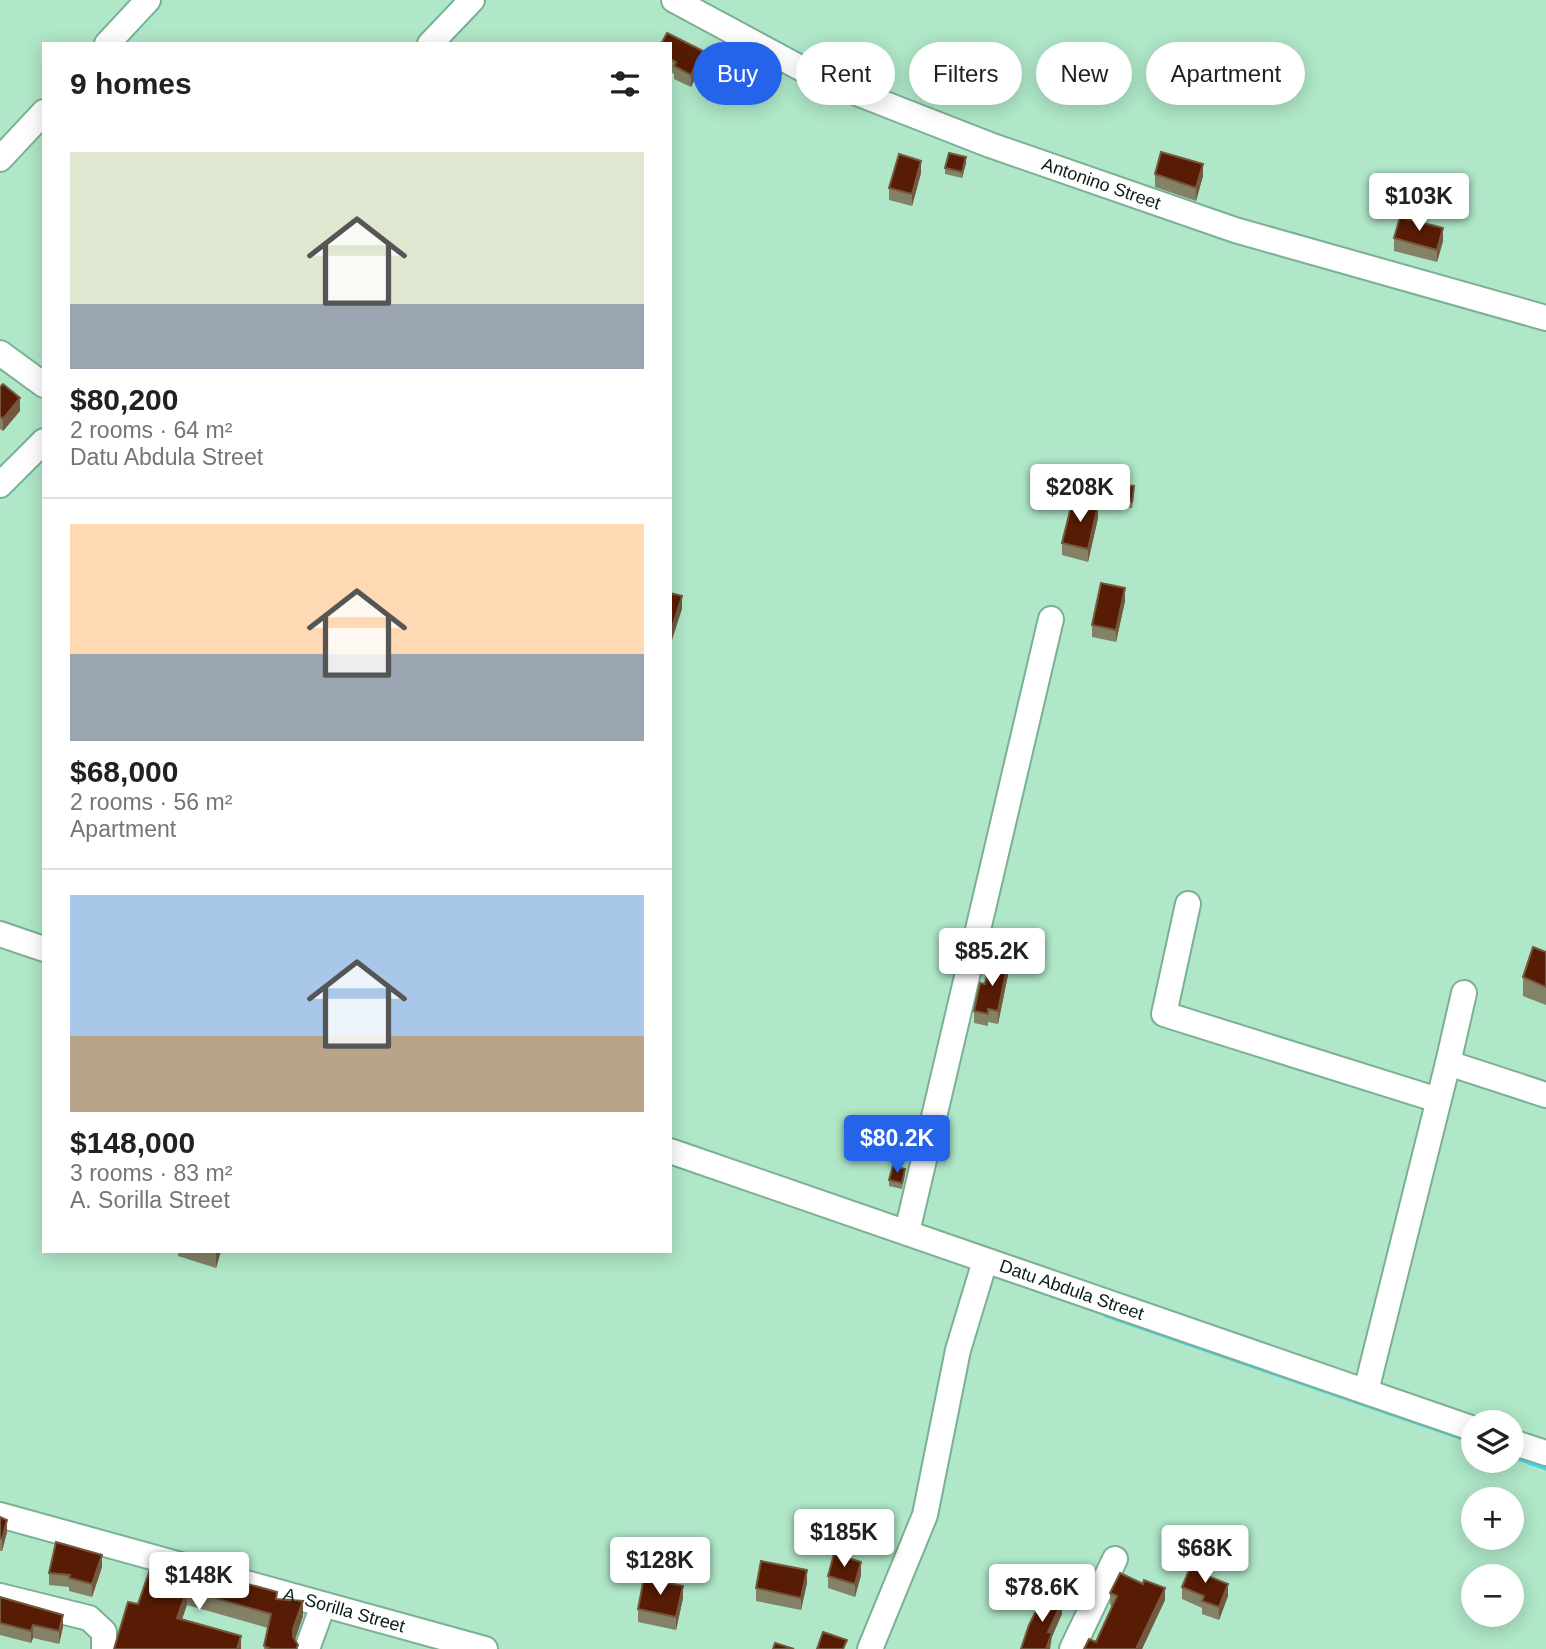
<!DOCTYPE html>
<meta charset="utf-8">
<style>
body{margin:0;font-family:Arial,sans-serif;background:#f2f2f2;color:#202124;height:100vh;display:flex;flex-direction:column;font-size:26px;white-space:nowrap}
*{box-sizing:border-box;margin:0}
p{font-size:23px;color:#757577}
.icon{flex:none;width:38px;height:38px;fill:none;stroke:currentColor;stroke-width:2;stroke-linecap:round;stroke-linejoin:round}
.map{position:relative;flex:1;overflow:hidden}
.side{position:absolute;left:42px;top:42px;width:630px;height:1211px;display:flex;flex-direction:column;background:#fff;border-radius:0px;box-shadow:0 4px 18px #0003}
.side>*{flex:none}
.banner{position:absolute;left:693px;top:42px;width:665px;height:63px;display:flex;gap:14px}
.tools{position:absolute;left:1461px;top:1410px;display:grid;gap:14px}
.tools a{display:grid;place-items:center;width:63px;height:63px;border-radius:50%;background:#fff;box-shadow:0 4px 18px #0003;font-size:35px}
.price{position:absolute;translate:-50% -60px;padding:0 16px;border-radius:7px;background:#fff;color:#222;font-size:23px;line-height:46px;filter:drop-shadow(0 2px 4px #0008)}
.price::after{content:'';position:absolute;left:50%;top:42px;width:21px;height:16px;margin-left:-10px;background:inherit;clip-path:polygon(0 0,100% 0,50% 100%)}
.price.active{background:#2563eb;color:#fff}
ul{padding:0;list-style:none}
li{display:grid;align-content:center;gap:14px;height:371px;padding:0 28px}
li+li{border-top:2px solid #e0e0e0}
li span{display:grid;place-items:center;height:217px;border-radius:0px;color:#555}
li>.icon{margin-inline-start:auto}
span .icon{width:126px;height:126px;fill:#fffc;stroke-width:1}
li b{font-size:30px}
h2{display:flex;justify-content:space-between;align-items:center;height:84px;padding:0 28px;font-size:30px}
.pill{padding:0 24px;border-radius:32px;background:#fff;box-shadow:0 4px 18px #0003;font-size:24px;line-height:63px}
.pill.active{background:#2563eb;color:#fff}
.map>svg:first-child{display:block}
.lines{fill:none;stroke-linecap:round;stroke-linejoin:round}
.stream{stroke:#47d0f5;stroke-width:5}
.minor-casing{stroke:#7ab093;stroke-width:28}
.minor{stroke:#fff;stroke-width:24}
.wall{fill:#848266}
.shaded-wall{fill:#72593f}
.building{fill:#581c04;stroke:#72593f;stroke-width:2}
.labels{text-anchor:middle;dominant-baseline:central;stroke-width:7;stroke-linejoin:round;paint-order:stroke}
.street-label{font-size:18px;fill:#091f14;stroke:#edfef4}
</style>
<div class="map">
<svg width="1546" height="1649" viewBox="0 0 1546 1649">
<rect width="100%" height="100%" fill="#afe7c8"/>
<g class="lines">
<!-- stream -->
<path class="stream" d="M1106 1315 1474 1442
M1512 1456 1546 1468"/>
<defs>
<g id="minor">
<path id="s1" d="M674 0 821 79 990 145 1235 230 1546 318"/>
<path d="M107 44 148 0"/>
<path d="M430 44 472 0"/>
<path d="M0 159 44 112"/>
<path d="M0 353 44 385"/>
<path d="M0 485 44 441"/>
<path d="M1188 904 1164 1014 1438 1100"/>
<path d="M0 934 44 949"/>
<path d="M1448 1063 1464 993"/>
<path id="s2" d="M670 1151 1474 1429"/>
<path d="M907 1232 1051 619"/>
<path d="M1366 1391 1448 1063 1546 1095"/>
<path d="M1512 1442 1546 1453"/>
<path id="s3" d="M0 1515 485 1649"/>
<path d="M0 1596 89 1618 104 1632V1649"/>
<path d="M307 1649 323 1605"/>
<path d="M870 1649 925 1515 958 1350 985 1261"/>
<path d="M1072 1649 1115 1559"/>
</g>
</defs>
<!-- minor casing -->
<use href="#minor" class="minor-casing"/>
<!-- minor -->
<use href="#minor" class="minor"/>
</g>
<!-- wall -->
<path class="wall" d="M670 44 703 63 691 87 674 79V74L670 71Z
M966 163 962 178 945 174V168Z
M921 173 912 206 889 200V188Z
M1155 174 1203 176 1196 201 1155 187Z
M1394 238 1443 241 1437 262 1394 251Z
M0 387 20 411 3 431 0 429Z
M1134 492 1132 508 1119 506V500Z
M1098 518 1088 562 1062 555V543Z
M1125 601 1116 642 1092 637V625Z
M1546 952V1005L1523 996V977Z
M1008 975 998 1024 988 1022V1026L974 1023V1011L985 984Z
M905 1175 902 1189 889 1186V1180Z
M178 1251H221L216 1268 178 1256Z
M0 1517 7 1532 2 1551H0Z
M154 1558 277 1599 303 1616 295 1640 298 1649H264L268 1628 187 1605 182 1619 241 1649 138 1604Z
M102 1567 92 1597 69 1591V1587L49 1585V1573Z
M861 1575 855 1597 828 1588V1576Z
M1207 1576 1228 1596 1219 1620 1202 1614V1608L1182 1599V1587Z
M807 1583 801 1610 756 1601V1588Z
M1110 1593 1165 1600 1142 1649H1084L1096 1642 1112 1606 1110 1605Z
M0 1597 63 1627 59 1644 33 1638 31 1643 0 1635Z
M683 1598 676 1630 638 1622V1609Z"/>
<!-- shaded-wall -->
<path class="shaded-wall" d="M703 51V63L691 87V75Z
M966 157V163L962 178V172Z
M921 161V173L912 206V194Z
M1203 164V176L1196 201V188Z
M1443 228V241L1437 262V250Z
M20 398V411L3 431V419Z
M1098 505V518L1088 562V549Z
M1125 588V601L1116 642V630Z
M682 596V609L670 646V634Z
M1008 963V975L998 1024V1011Z
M216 1251H221L216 1268Z
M7 1520V1532L2 1551V1539Z
M102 1555V1567L92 1597V1584Z
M861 1562V1575L855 1597V1584Z
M807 1570V1583L801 1610V1598Z
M1228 1584V1596L1219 1620V1607Z
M683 1586V1598L676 1630V1617Z
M1165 1588V1600L1142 1649H1136Z
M187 1590V1605L177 1633V1618Z
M303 1601V1616L293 1645V1629Z
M1062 1602V1614L1052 1637 1050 1649H1046L1048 1632Z
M63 1615V1627L59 1644V1631Z
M33 1625V1638L31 1643V1631Z
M241 1636V1649H237Z"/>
<!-- building -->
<path class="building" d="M667 33 703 51 691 75 674 66 676 62 670 59V44H661Z
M1161 152 1203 164 1196 188 1155 174Z
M949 153 966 157 962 172 945 168Z
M899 154 921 161 912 194 889 188Z
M1400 217 1443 228 1437 250 1394 238Z
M3 384 20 398 3 419 0 416V387Z
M1121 484 1134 486 1132 502 1119 500Z
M1073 499 1098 505 1088 549 1062 543Z
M1101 583 1125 588 1116 630 1092 625Z
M670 593 682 596 670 634Z
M1533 947 1546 952V987L1523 977Z
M990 959 1008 963 998 1011 988 1009V1014L974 1011 980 983 985 984Z
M893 1166 905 1169 902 1183 889 1180Z
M0 1517 7 1520 2 1539 0 1538Z
M56 1542 102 1555 92 1584 69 1578 70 1575 49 1573Z
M834 1554 861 1562 855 1584 828 1576Z
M154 1558 277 1592 276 1599 303 1601 293 1629V1637L298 1645 296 1649H271L264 1646 271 1614 187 1590 177 1618 241 1636 237 1649H114L128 1602 138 1604Z
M761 1561 807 1570 801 1598 756 1588Z
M1192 1563 1207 1569 1205 1575 1228 1584 1219 1607 1202 1601 1204 1596 1182 1587Z
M1120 1573 1143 1584 1144 1580 1165 1588 1136 1649H1084L1089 1639 1096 1642 1117 1596 1110 1593Z
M644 1578 683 1586 676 1617 638 1609Z
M1045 1594 1062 1602 1048 1632 1052 1633 1046 1649H1021L1029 1625Z
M0 1597 63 1615 59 1631 33 1625 31 1631 0 1623Z
M823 1632 847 1640 843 1649H817Z
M775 1643 794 1649H773Z"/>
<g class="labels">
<!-- street labels -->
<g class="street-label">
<text stroke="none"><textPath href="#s1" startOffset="466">Antonino Street</textPath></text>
<text stroke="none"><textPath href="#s2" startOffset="425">Datu Abdula Street</textPath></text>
<text stroke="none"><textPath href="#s3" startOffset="357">A. Sorilla Street</textPath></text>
</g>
</g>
</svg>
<div class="tools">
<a><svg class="icon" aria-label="layers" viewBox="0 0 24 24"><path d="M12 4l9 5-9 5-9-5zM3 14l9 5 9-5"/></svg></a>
<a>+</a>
<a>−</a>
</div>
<b class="price" style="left:1419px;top:233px">$103K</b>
<b class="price" style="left:1080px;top:524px">$208K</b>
<b class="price" style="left:992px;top:988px">$85.2K</b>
<b class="price active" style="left:897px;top:1175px">$80.2K</b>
<b class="price" style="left:844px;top:1569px">$185K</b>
<b class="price" style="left:1205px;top:1585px">$68K</b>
<b class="price" style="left:660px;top:1597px">$128K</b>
<b class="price" style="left:199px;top:1612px">$148K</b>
<b class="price" style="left:1042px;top:1624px">$78.6K</b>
<div class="banner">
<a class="pill active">Buy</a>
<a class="pill">Rent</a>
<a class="pill">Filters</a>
<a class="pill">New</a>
<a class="pill">Apartment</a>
</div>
<section class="side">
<h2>9 homes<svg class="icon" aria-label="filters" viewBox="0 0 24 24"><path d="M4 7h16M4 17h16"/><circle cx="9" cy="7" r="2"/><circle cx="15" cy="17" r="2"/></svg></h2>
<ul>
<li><span style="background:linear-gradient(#dfe7d0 70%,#9aa5b1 0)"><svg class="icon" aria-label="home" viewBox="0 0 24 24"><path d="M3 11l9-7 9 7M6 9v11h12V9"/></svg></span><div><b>$80,200</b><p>2 rooms · 64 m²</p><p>Datu Abdula Street</p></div></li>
<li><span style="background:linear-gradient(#ffd9b3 60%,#9aa5b1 0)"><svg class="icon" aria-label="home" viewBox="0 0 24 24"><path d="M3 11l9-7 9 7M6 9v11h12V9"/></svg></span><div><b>$68,000</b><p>2 rooms · 56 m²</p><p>Apartment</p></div></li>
<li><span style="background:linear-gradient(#a9c7e8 65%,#b9a48a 0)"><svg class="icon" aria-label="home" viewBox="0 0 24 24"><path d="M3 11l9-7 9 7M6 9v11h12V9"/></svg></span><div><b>$148,000</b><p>3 rooms · 83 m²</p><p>A. Sorilla Street</p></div></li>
</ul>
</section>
</div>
